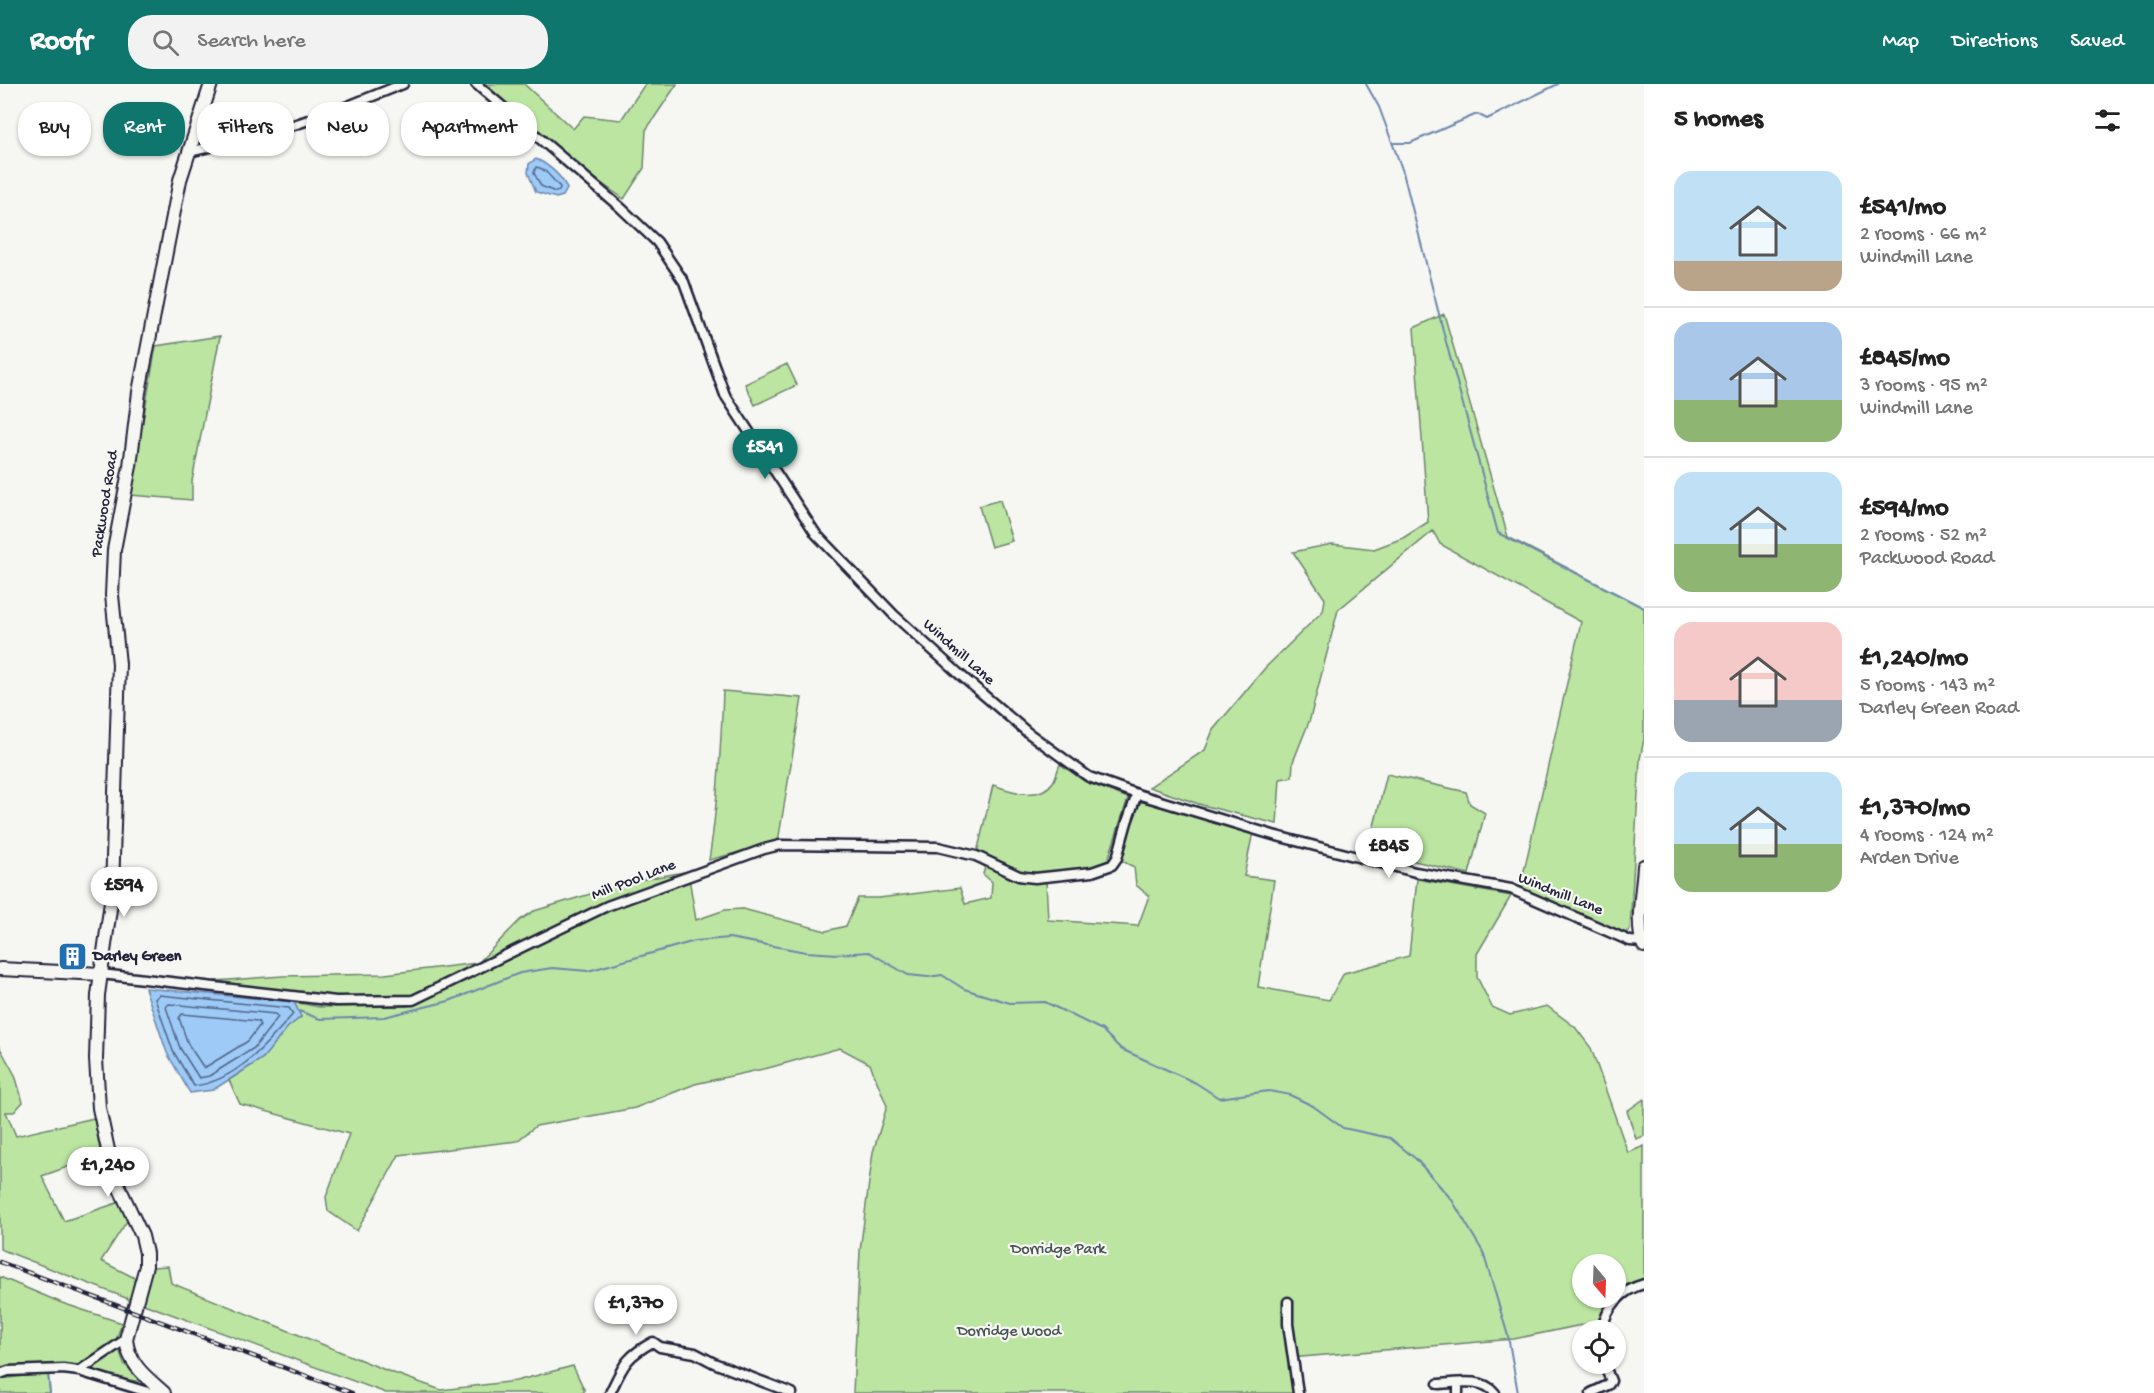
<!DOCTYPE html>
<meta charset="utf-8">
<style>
body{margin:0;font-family:"Gochi Hand",sans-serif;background:#f2f2f2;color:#222;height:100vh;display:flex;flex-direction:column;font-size:22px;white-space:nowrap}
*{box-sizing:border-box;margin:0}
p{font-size:20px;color:#767676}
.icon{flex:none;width:33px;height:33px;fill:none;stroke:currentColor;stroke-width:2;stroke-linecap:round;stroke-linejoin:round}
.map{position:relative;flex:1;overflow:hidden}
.panel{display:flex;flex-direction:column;background:#fff;width:510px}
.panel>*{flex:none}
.guide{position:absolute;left:18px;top:18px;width:570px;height:54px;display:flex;gap:12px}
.needle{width:39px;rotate:161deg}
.fabs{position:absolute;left:1572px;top:1170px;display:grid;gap:12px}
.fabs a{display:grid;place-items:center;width:54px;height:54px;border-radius:50%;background:#fff;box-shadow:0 2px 4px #0004;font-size:30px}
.price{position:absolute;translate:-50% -51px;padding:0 14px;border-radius:21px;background:#fff;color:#222;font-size:20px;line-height:39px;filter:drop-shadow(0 2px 3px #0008)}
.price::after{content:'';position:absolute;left:50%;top:36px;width:18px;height:14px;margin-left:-9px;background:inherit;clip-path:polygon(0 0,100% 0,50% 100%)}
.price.active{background:#0f766e;color:#fff}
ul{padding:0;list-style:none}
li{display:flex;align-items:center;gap:18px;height:150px;padding:0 30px}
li+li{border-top:2px solid #e0e0e0}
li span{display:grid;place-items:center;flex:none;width:168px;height:120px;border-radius:18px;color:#555}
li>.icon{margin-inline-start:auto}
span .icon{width:72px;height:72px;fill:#fffc;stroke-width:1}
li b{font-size:26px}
h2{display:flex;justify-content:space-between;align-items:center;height:72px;padding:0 30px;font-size:26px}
.chip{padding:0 21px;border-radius:24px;background:#fff;box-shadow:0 2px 4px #0004;font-size:21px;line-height:54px}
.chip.active{background:#0f766e;color:#fff}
header{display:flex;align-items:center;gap:36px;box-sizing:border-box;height:84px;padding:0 30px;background:#0f766e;color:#fff}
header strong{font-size:28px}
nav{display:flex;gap:33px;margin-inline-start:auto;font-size:21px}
.search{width:420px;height:54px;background:#f2f2f2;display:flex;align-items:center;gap:15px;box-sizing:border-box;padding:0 21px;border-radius:24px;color:#767676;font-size:22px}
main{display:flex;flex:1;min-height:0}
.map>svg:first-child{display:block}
.built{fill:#e5e7f3}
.green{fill:#bbe5a1;stroke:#6e846e;stroke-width:1.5}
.water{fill:#9dcaf7;stroke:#6c87ac;stroke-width:1.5}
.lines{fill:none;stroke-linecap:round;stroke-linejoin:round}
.shore{stroke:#536586;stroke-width:1.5}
.stream{stroke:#6c87ac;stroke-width:2}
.street-casing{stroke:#22223b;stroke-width:13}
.secondary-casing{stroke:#22223b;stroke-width:16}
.street{stroke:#f6f6f2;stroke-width:8}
.secondary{stroke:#f6f6f2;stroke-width:12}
.rail-casing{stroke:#22223b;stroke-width:4.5}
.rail{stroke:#f6f6f2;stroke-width:2;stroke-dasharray:7;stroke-linecap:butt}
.labels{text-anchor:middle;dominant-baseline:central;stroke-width:4.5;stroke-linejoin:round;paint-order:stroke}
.street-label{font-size:16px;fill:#22223b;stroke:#f6f6f2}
.poi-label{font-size:16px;font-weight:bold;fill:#22223b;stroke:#f6f6f2;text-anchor:start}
.park-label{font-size:16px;fill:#485354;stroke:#f6f6f2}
</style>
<header>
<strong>Roofr</strong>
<div class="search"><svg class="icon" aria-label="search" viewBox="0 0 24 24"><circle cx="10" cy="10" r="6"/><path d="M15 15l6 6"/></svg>Search here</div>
<nav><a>Map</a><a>Directions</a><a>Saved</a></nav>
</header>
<main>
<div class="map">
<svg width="1644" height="1309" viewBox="0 0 1644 1309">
<rect width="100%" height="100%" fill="#f6f6f2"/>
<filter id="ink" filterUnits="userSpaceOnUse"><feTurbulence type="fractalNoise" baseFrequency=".0167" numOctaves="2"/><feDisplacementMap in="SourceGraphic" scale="12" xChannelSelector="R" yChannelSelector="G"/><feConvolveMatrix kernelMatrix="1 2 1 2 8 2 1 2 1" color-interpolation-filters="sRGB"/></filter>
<g filter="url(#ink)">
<!-- built -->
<path class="built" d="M69 861 82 862 80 883H67Z"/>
<!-- green -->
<path class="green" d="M484 0H524L573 45 584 32 621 36 645 0H677L646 46 644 84 624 115 570 77Z
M1444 230 1508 453 1644 524V655L1640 675 1630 845 1626 849 1520 804 1581 538 1440 460 1433 447 1338 526 1310 635 1293 678 1292 693 1280 695 1277 740 1202 721 1149 703 1205 666 1213 646 1265 584 1323 527 1325 515 1293 468 1332 460 1374 465 1403 454 1428 438 1414 244Z
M220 252 192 397V416L130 411 156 262Z
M787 280 797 301 755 321 745 300Z
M1000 416 1012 457 991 463 979 422Z
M723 607 802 614 778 758 709 776C718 720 721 663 723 607Z
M1060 680 1084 697 1128 714 1107 779 1089 786 1021 789 977 769 993 701C1010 707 1039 718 1053 698 1056 693 1058 685 1060 680Z
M1387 690 1466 708 1470 720 1485 729 1469 790 1368 766Z
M1139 717 1253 748 1244 792 1274 796 1258 903 1329 916 1344 889 1409 872 1417 795 1511 812 1477 870V893L1492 923 1510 931 1547 922 1575 943 1591 964 1628 1069 1644 1062V1197L1616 1212V1180H1582V1214H1614L1601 1237 1514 1255 1290 1274 1295 1309H853L860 1167 873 1068 887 1022 870 980 840 964 772 983 695 1000 635 1024 536 1042 517 1057 399 1071 357 1147 328 1127 326 1113 349 1050 240 1020 229 996 263 974 288 943 301 933 294 918 319 923 408 922 547 856 607 824 689 794 696 836 725 826 743 825 826 847 846 842 858 814H879L960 804 965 820 991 814 992 798 983 790 986 780 1046 796 1048 836 1138 842 1149 812 1136 801 1134 783 1122 777 1124 761Z
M689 787 606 817 479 878 520 836 534 827 630 798Z
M478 879 412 913 338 914 214 897 283 892 385 890Z
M0 964 15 991 23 1018 14 1028H6L16 1052 94 1034 101 1071 42 1092 64 1137 120 1118 129 1134 101 1177 135 1194 131 1216 0 1165Z
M1644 1015V1052L1636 1055 1627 1027Z
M168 1182 171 1199 388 1287 441 1306 516 1297 573 1282 584 1305V1309H386L141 1219 152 1183Z
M0 1193 62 1219 122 1239 116 1256 124 1280 144 1298 97 1292 74 1282 26 1281 0 1288Z
M48 1289 50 1309H0V1295Z"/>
<!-- water -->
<path class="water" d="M536 75C548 80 563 93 567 105L563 112 556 114 536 108 528 89 529 80Z
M145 904 294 918 301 933 288 943 263 974 213 1006 190 1009 167 969Z"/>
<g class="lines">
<!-- shore -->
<path class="shore" d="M536 83C546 84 552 96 560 103L559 107 555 108 541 102 534 89Z
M159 911 289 924 293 930C267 960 236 997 194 1002L173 967 155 915Z
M169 920 275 930 278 933 254 964 209 992 199 994 180 964 166 923Z
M182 930 258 937 260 941 248 957 204 984 188 960 179 934Z"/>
<!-- stream -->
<path class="stream" d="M1366 0 1379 23 1403 88 1446 258 1498 449 1644 524
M1394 59H1410L1477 30 1487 35 1558 0
M299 927 320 935 384 933 449 917 520 889 552 884 588 887 695 857 729 854 806 868 838 870 869 868 908 891 928 893 942 891 964 905 1010 919 1045 918 1102 946 1121 965 1196 999 1219 1014 1269 1007 1290 1011 1313 1022 1343 1044 1390 1054 1416 1075 1452 1116 1483 1168 1508 1252 1518 1309
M48 1289 50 1309"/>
<defs>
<path id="street" d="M476 0 621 124 657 158 684 198 725 311 816 450 894 531 958 589 1027 648 1089 693 1137 710 1273 751 1415 788 1511 805 1630 857 1642 858
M189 68 270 49 338 26 403 0
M101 890 336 917 413 916 607 822 764 765 780 761 938 763 976 772 1019 792 1026 793 1035 794 1092 788 1112 781 1117 774 1127 738 1137 710
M1288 1218V1240L1298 1309
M1602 1246C1606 1224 1621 1206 1644 1200
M79 1287 126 1255
M0 1290 8 1287 63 1285 79 1287 151 1309
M1458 1299V1309
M1438 1300C1457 1299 1482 1293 1495 1309
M610 1309C623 1282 625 1273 653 1258L660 1263 695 1269 714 1279 792 1309
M1591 1309 1608 1301 1611 1297 1604 1280"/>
<path id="secondary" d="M1644 782C1643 803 1635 844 1644 862
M0 885 101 890
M164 1309C146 1293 128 1280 126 1255L146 1182V1169L142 1152 120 1105 108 1066 99 1024 96 975 98 911 112 811 113 774 119 580 112 511 114 466 130 382 139 308 180 96 211 0"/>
</defs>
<!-- street casing -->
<use href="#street" class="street-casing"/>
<!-- secondary casing -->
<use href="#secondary" class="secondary-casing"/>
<!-- street -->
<use href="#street" class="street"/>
<!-- secondary -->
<use href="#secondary" class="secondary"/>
<defs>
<path id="rail" d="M0 1178 352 1309"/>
</defs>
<!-- rail casing -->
<use href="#rail" class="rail-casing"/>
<!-- rail -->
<use href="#rail" class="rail"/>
</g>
</g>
<!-- icons -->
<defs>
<symbol id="building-square" viewBox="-11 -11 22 22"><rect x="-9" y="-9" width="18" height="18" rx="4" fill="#1f6fb2" stroke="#f6f6f2"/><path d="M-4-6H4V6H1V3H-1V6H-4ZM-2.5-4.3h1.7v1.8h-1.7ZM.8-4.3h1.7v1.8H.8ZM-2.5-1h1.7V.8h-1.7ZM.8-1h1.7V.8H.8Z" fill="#fff"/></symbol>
</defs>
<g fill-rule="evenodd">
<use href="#building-square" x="56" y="856" width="33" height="33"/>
</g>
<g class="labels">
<!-- street labels -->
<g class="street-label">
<text transform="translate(106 420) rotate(-81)">Packwood Road</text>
<text transform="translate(958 569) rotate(42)">Windmill Lane</text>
<text transform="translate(634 797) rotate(-21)">Mill Pool Lane</text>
<text transform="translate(1560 811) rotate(22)">Windmill Lane</text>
</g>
<!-- poi labels -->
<g class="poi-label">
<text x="93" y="873">Darley Green</text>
</g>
<!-- park labels -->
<g class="park-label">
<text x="1058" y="1166">Dorridge Park</text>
<text x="1009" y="1248">Dorridge Wood</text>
</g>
</g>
</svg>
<div class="fabs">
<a><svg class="needle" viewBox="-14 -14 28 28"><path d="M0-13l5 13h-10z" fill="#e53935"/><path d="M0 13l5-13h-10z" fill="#767676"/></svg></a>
<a><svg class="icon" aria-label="locate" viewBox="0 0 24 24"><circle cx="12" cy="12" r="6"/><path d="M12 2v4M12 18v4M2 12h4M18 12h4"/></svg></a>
</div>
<b class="price active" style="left:765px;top:396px">£541</b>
<b class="price" style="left:1389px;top:795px">£845</b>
<b class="price" style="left:124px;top:834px">£594</b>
<b class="price" style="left:108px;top:1114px">£1,240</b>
<b class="price" style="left:636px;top:1252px">£1,370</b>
<div class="guide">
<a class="chip">Buy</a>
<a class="chip active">Rent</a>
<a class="chip">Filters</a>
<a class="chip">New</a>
<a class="chip">Apartment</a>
</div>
</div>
<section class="panel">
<h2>5 homes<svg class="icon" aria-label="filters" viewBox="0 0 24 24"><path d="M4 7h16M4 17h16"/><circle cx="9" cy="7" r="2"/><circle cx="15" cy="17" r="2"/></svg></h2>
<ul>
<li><span style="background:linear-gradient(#bfe0f5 75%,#b9a48a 0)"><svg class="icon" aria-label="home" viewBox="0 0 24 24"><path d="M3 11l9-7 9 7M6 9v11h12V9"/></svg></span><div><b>£541/mo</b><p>2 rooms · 66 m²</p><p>Windmill Lane</p></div></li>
<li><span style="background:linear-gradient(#a9c7e8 65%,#8fb573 0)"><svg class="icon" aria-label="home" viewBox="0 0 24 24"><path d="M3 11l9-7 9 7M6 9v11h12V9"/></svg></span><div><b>£845/mo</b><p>3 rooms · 95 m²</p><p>Windmill Lane</p></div></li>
<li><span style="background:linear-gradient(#bfe0f5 60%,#8fb573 0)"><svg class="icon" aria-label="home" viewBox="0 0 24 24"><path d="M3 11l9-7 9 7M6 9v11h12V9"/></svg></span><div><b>£594/mo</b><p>2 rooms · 52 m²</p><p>Packwood Road</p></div></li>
<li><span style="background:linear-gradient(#f6c9c9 65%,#9aa5b1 0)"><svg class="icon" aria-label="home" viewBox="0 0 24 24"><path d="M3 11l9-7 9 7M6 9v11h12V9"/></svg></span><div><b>£1,240/mo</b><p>5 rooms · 143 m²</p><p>Darley Green Road</p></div></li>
<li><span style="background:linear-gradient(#bfe0f5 60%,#8fb573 0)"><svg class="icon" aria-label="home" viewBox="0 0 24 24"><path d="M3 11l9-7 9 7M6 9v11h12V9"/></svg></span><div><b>£1,370/mo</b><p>4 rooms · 124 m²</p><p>Arden Drive</p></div></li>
</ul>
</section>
</main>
